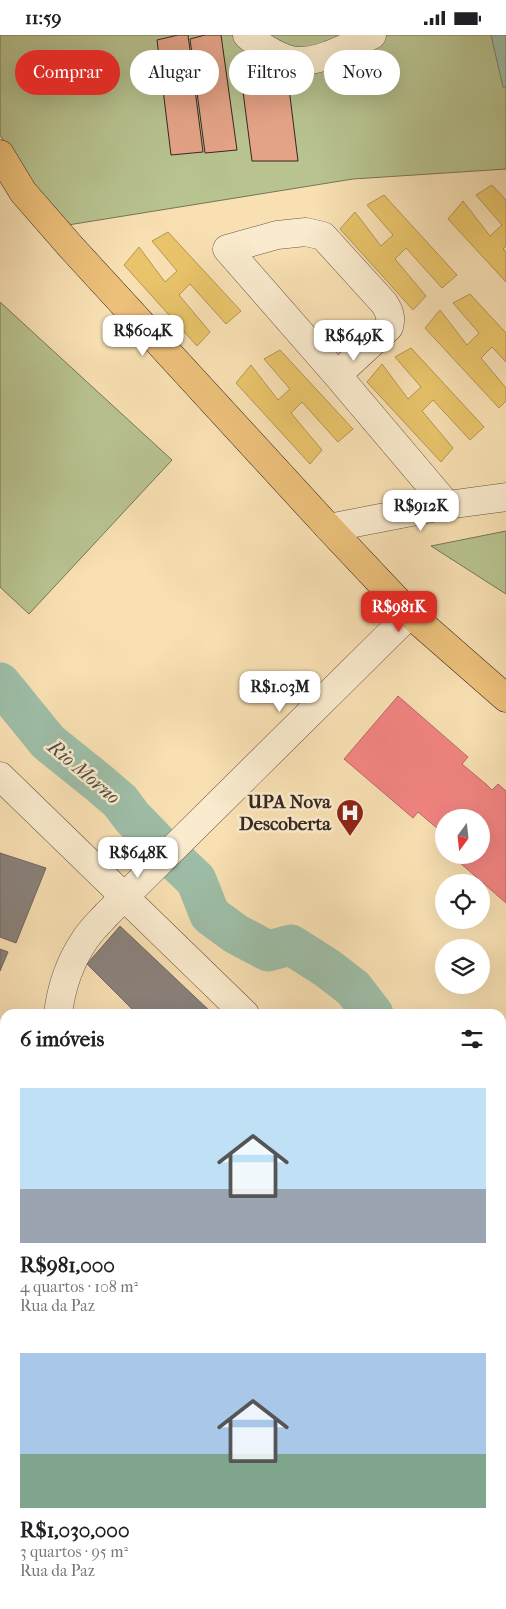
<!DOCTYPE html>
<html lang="pt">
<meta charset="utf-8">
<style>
body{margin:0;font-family:"IM FELL French Canon",serif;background:#f6f6f6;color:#202124;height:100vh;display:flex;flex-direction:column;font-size:19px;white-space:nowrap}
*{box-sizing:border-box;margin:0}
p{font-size:16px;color:#757577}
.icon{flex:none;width:28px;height:28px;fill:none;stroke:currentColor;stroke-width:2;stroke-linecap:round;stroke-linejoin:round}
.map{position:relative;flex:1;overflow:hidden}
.details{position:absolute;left:0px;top:974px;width:506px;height:601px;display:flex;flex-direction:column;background:#fff;border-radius:15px 15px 0 0;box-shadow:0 5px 20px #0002}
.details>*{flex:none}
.banner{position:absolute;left:15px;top:15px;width:476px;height:45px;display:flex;gap:10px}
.needle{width:32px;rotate:195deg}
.buttons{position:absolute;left:435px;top:774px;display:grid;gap:10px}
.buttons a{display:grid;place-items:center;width:55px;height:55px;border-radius:50%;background:#fff;box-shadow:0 5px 20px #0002;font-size:25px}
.price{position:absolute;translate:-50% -42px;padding:0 11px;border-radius:10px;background:#fff;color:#222;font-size:16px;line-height:32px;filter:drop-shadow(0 1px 2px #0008)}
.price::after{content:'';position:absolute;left:50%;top:30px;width:15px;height:11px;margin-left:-8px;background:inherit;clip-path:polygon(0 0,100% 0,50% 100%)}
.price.current{background:#d93025;color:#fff}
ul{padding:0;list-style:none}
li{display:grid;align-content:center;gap:10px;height:265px;padding:0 20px}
li span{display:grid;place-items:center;height:155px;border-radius:0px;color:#555}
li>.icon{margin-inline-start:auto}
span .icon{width:90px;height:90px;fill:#fffc;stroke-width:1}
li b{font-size:21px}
h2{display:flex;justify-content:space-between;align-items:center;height:60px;padding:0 20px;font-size:21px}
.pill{padding:0 18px;border-radius:22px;background:#fff;box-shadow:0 5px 20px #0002;font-size:18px;line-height:45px}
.pill.current{background:#d93025;color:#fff}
.status{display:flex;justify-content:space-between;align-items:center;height:35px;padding:0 25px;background:#fff;direction:ltr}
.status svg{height:14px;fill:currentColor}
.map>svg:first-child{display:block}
.green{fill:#b8c390;stroke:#777558}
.water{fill:#9ebea8;stroke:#748272}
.homes{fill:#e9c46a;stroke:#b39554}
.health{fill:#f28482;stroke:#ba6865}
.industry{fill:#8a817c;stroke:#716660}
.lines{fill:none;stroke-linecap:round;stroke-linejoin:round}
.river{stroke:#9ebea8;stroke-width:41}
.building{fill:#e4a387;stroke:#362720}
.minor-casing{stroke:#665545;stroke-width:29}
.major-casing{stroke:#362720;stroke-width:29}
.minor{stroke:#faebce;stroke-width:28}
.major{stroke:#ecc07a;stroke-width:28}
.labels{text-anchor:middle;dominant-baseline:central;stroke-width:5;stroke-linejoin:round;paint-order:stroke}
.poi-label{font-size:19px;font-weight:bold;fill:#362720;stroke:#faebce;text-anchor:end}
.water-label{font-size:20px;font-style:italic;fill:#504d42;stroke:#faebce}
</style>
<div class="status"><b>11:59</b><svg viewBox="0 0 49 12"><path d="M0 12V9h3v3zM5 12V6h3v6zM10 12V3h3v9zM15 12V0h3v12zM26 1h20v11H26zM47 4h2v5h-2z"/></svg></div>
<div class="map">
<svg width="506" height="1574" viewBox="0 0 506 1574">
<rect width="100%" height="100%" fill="#f8e0b3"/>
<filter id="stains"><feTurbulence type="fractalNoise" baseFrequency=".004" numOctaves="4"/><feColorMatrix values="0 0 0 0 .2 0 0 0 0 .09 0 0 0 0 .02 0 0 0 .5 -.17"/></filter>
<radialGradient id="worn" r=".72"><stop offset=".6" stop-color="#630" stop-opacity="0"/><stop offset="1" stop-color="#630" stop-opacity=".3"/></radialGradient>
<!-- green -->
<path class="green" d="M0 0H506V134L353 144 68 190 21 134 0 100Z
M0 267 172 425 29 579 0 552Z
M506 496V559L431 511Z"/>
<!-- water -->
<path class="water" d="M491 0H506V52H503Z"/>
<!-- homes -->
<path class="homes" d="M492 150 506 165V211L503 214 506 217V247L448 184 463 166 490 201 502 190 476 160Z
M384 160 457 240 442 253 406 213 395 224 426 261 413 275 340 194 355 177 381 211 393 200 367 170Z
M168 197 241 276 226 289 190 249 179 260 210 297 197 311 124 230 139 212 165 247 177 236 152 206Z
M470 259 506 298V327L492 312 481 323 506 353V366L499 373 425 293 440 275 467 310 479 298 453 268Z
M411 313 484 392 470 405 433 365 422 376 453 413 441 427 367 347 382 329 408 364 421 352 395 322Z
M280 315 353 394 338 407 302 367 291 378 322 415 310 429 236 348 251 330 278 365 290 354 264 324Z"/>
<!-- health -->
<path class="health" d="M398 661 468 722 462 729 487 750 492 755 498 749 506 756V868L451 820H481V782H444V799L418 777 413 783 344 724Z"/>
<!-- industry -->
<path class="industry" d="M0 818 46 833 16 908 0 902Z
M120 891 213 979H137L87 929Z
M0 914 8 917 0 936Z
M0 1074 5 1076V1127L0 1125Z"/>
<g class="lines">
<!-- river -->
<path class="river" d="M0 648 48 707 99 748 120 766 132 782 159 810 196 845 210 880 236 899 268 916 291 910 327 933 353 953 373 979
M501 1110 506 1113"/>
</g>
<!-- building -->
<path class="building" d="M178 0H188L203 117 171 120 157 5Z
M205 0H221L237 115 205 118 190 4Z
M288 45 298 126H252L242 49Z"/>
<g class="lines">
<defs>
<path id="minor" d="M247 0C257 9 277 22 291 25 315 31 351 10 372 0
M337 340 389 292C392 282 389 276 384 268L323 201 306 197 277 200 227 214 337 340 447 470
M329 493 447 470 506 462
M0 741 245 979
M58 979C61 954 70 927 84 906 90 896 99 888 107 879L410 579
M501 1437 506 1463"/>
<path id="major" d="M0 119 23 157 71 212 329 493 410 579 506 663"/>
</defs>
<!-- minor casing -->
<use href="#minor" class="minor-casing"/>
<!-- major casing -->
<use href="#major" class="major-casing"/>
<!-- minor -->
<use href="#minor" class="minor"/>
<!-- major -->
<use href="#major" class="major"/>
</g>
<!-- icons -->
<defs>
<symbol id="hospital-pin" viewBox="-11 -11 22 30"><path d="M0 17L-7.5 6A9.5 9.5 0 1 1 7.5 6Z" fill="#8f2418" stroke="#faebce"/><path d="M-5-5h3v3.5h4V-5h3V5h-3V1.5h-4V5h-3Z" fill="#fff"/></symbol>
</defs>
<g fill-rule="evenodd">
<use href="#hospital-pin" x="334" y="762" width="32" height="43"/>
</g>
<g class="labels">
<!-- poi labels -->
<g class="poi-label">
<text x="331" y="767">UPA Nova<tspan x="331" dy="22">Descoberta</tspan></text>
</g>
<!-- water labels -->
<g class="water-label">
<text transform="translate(84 737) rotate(40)">Rio Morno</text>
</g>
</g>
<rect width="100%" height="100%" filter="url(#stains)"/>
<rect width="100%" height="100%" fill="url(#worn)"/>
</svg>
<div class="buttons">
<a><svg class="needle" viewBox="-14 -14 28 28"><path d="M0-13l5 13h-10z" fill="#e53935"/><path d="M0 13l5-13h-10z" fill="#757577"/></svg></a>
<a><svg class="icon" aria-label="locate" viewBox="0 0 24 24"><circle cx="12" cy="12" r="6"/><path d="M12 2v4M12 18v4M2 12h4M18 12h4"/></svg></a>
<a><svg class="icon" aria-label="layers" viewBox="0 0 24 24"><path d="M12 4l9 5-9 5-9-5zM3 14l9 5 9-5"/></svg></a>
</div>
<b class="price" style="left:143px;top:322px">R$604K</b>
<b class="price" style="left:354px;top:327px">R$649K</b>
<b class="price" style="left:421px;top:497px">R$912K</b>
<b class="price current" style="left:399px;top:598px">R$981K</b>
<b class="price" style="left:280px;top:678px">R$1.03M</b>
<b class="price" style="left:138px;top:844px">R$648K</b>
<div class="banner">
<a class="pill current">Comprar</a>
<a class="pill">Alugar</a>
<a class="pill">Filtros</a>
<a class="pill">Novo</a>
</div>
<section class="details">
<h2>6 imóveis<svg class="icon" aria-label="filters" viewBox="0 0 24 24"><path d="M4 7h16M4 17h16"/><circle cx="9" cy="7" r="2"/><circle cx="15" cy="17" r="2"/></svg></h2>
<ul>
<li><span style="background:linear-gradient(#bfe0f5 65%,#9aa5b1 0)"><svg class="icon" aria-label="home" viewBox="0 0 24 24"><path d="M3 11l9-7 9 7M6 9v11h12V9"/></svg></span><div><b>R$981,000</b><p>4 quartos · 108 m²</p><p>Rua da Paz</p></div></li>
<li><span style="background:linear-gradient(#a9c7e8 65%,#7fa58c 0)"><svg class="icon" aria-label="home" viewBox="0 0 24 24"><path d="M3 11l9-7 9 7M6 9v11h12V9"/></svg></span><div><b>R$1,030,000</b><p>3 quartos · 95 m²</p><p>Rua da Paz</p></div></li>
</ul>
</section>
</div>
